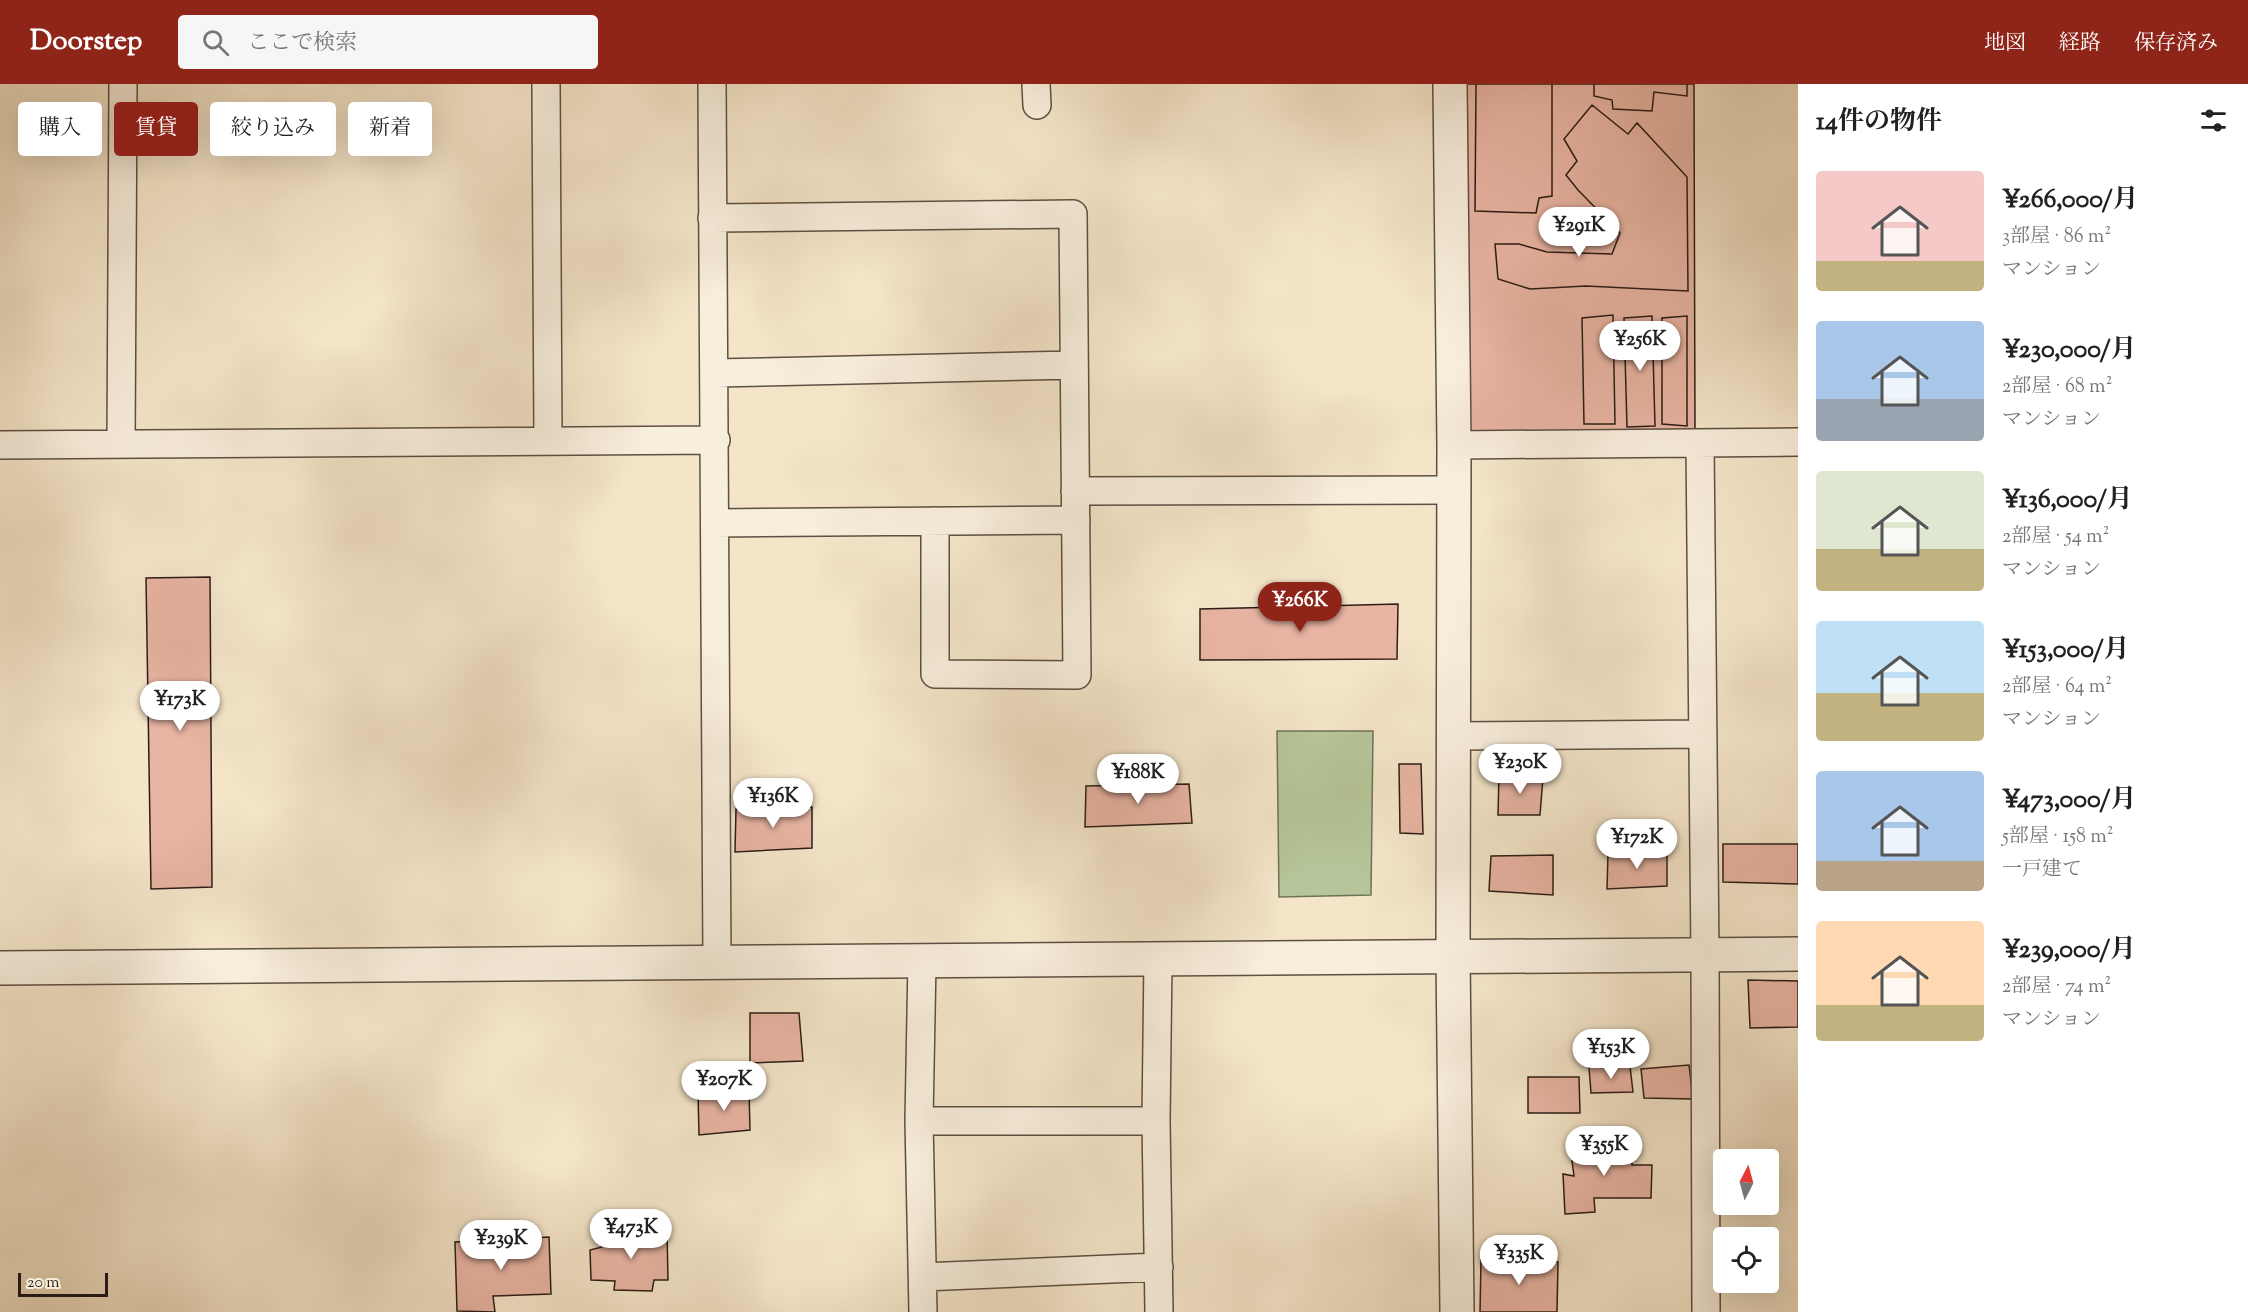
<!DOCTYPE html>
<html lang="ja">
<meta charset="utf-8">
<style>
body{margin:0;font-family:"Sorts Mill Goudy","Noto Serif JP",serif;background:#f6f6f6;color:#222;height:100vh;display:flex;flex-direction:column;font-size:22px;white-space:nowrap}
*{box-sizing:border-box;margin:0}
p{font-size:20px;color:#767676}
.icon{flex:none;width:33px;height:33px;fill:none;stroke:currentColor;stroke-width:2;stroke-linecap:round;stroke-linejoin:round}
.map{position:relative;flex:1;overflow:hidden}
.details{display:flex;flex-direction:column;background:#fff;width:450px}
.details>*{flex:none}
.top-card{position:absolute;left:18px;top:18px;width:570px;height:54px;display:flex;gap:12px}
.needle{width:39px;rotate:6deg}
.tools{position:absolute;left:1713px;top:1065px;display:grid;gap:12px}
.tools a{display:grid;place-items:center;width:66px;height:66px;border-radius:6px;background:#fff;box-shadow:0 6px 24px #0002;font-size:30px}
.scale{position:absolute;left:18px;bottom:15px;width:90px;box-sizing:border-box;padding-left:6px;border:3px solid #2b1d16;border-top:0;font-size:16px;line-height:21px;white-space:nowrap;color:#2b1d16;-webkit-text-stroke:4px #f8eedc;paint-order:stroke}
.price{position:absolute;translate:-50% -51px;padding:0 14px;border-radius:21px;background:#fff;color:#222;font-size:20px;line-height:39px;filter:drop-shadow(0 2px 3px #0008)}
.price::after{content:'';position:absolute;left:50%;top:36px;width:18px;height:14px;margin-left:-9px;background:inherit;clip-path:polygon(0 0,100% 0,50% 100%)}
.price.selected{background:#8f2418;color:#fff}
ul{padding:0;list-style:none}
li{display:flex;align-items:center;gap:18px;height:150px;padding:0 18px}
li span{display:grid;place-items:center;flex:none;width:168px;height:120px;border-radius:6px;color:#555}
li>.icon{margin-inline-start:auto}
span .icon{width:72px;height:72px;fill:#fffc;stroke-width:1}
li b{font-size:26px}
h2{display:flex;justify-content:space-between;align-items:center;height:72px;padding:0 18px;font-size:26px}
.chip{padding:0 21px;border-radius:6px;background:#fff;box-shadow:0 6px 24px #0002;font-size:21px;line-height:54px}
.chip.selected{background:#8f2418;color:#fff}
header{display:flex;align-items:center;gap:36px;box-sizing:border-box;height:84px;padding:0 30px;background:#8f2418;color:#fff}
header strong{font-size:28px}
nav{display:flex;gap:33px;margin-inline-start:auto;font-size:21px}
.search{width:420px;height:54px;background:#f6f6f6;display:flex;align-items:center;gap:15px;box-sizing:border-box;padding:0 21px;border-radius:6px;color:#767676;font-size:22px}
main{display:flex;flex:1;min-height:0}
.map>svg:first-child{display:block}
.green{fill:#b6c69a;stroke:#707258;stroke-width:1.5}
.building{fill:#e8b4a3;stroke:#2b1d16;stroke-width:1.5}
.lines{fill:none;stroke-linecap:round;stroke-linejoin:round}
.minor-casing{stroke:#5d4f43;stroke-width:30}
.tertiary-casing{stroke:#5d4f43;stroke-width:36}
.minor{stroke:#f8eedc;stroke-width:27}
.tertiary{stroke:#f8eedc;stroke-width:33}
</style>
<header>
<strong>Doorstep</strong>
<div class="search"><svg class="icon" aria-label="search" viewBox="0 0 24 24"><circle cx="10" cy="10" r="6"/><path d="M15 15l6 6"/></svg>ここで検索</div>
<nav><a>地図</a><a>経路</a><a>保存済み</a></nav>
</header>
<main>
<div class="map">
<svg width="1798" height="1228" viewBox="0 0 1798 1228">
<rect width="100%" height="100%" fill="#f4e5c9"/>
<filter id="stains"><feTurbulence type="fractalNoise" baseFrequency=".00333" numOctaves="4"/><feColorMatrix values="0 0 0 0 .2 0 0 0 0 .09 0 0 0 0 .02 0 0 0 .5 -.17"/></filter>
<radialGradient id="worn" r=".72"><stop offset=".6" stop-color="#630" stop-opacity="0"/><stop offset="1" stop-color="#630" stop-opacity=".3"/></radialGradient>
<!-- green -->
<path class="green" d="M1277 647H1373L1371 811 1279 813Z"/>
<!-- building -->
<path class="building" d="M1460 0H1694L1695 349 1465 348Z
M1476 0H1552V112L1539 114 1536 129 1475 127Z
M1594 0H1687V12L1654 8 1652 27 1613 25 1612 16 1594 12Z
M1592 21 1628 50 1637 39 1687 93 1688 207 1586 202 1530 205 1498 195 1495 160H1519L1547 168 1612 170 1620 149 1578 106 1566 91 1577 77 1564 55Z
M1613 231 1615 340H1584L1582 234Z
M1652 232 1655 342 1627 343 1624 234Z
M1687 232V342L1662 340V234Z
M210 493 212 803 151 805 146 494Z
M1398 520 1397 575 1200 576V525Z
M1399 680H1421L1423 750 1400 749Z
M1499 690 1543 693 1540 731H1498Z
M1189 700 1192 739 1085 743 1086 702Z
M812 723V764L735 768 736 725Z
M1723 760H1798V800L1723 798Z
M1608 768H1667V802L1607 805Z
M1553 771V811L1489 807 1491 772Z
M1748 896 1798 897V943L1750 944Z
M750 929H799L803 977 750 979Z
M1689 981 1693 1015 1644 1014 1641 985Z
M1630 982 1633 1008 1591 1009 1589 983Z
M1528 993H1579L1580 1029H1528Z
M749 1005 750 1046 699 1051 698 1008Z
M1631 1061 1632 1081H1652L1651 1114H1594L1595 1128 1565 1130 1563 1090 1574 1092 1570 1062Z
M667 1147 668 1196H654L652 1207 614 1206 615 1197 591 1196 590 1166 602 1163V1150Z
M549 1153 551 1210 493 1212 495 1228 457 1227 455 1158Z
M1481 1176 1558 1178 1557 1228H1480Z"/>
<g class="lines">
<defs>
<path id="minor" d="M546 0 548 356
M712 0 717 878
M1036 0 1037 21
M712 134 1073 130 1077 591 935 590V437
M715 289 1074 281
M1700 359 1705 871 1706 1228
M121 360 123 0
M0 361 716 356
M1454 361 1798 358
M1075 407 1455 406
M716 439 1076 436
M1454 652 1703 650
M1158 875 1156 1037 1159 1228
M922 877 919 1037 923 1228
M919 1037H1156
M923 1193 1159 1183"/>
<path id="tertiary" d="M1450 0 1454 361 1453 873 1457 1228
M0 884 1798 870"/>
</defs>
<!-- minor casing -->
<use href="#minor" class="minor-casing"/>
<!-- tertiary casing -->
<use href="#tertiary" class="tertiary-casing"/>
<!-- minor -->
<use href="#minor" class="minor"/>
<!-- tertiary -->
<use href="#tertiary" class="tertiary"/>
</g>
<rect width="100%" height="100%" filter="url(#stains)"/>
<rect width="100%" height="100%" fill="url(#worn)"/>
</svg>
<div class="tools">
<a><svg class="needle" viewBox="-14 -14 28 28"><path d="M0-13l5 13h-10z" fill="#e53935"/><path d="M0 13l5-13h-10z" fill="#767676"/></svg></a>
<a><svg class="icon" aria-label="locate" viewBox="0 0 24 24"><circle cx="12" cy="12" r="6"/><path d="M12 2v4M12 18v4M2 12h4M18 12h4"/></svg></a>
</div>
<div class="scale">20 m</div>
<b class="price" style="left:1579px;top:174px">¥291K</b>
<b class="price" style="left:1640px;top:288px">¥256K</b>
<b class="price selected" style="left:1300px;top:549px">¥266K</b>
<b class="price" style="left:180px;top:648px">¥173K</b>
<b class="price" style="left:1520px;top:711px">¥230K</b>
<b class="price" style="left:1138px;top:721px">¥188K</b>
<b class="price" style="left:773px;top:745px">¥136K</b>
<b class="price" style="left:1637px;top:786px">¥172K</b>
<b class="price" style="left:1611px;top:996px">¥153K</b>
<b class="price" style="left:724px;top:1028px">¥207K</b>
<b class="price" style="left:1604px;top:1093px">¥355K</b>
<b class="price" style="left:631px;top:1176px">¥473K</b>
<b class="price" style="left:501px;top:1187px">¥239K</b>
<b class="price" style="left:1519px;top:1202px">¥335K</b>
<div class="top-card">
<a class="chip">購入</a>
<a class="chip selected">賃貸</a>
<a class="chip">絞り込み</a>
<a class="chip">新着</a>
</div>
</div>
<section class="details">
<h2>14件の物件<svg class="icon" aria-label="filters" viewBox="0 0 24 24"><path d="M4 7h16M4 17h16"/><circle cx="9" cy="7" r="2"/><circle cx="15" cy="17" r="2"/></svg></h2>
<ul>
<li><span style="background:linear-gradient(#f6c9c9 75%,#c2b280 0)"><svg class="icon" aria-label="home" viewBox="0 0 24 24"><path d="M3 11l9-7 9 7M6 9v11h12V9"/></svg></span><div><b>¥266,000/月</b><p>3部屋 · 86 m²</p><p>マンション</p></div></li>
<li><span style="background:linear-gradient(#a9c7e8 65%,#9aa5b1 0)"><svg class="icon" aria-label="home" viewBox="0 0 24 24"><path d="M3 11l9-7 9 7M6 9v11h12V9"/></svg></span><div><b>¥230,000/月</b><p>2部屋 · 68 m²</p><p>マンション</p></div></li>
<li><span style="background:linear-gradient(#dfe7d0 65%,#c2b280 0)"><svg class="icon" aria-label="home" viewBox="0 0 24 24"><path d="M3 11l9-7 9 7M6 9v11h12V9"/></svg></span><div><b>¥136,000/月</b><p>2部屋 · 54 m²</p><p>マンション</p></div></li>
<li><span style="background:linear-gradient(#bfe0f5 60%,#c2b280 0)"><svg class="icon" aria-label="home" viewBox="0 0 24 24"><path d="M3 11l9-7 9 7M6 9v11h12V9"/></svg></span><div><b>¥153,000/月</b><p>2部屋 · 64 m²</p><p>マンション</p></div></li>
<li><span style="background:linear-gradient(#a9c7e8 75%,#b9a48a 0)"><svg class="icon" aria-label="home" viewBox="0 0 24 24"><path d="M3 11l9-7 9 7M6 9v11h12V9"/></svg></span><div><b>¥473,000/月</b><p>5部屋 · 158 m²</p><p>一戸建て</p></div></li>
<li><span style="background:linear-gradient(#ffd9b3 70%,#c2b280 0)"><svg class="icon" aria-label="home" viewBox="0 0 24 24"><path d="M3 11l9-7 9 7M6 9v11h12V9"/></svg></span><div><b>¥239,000/月</b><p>2部屋 · 74 m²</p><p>マンション</p></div></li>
</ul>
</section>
</main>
